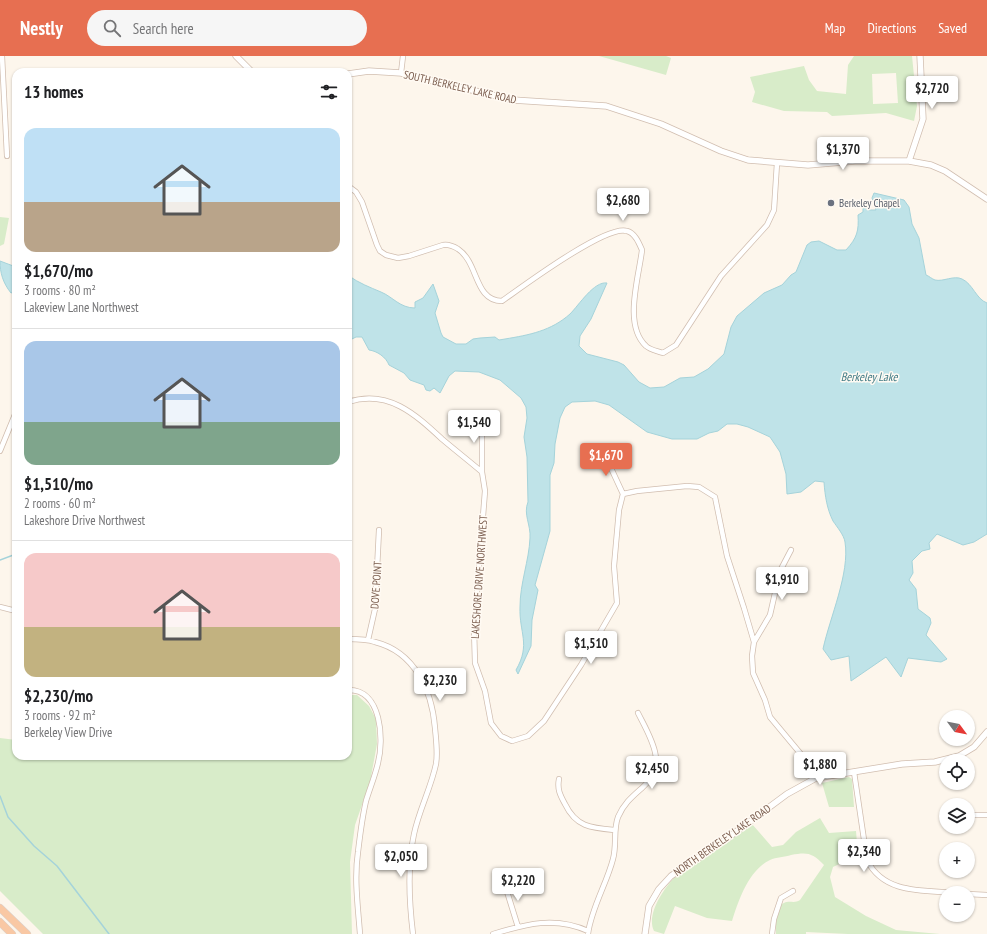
<!DOCTYPE html>
<meta charset="utf-8">
<style>
body{margin:0;font-family:"PT Sans Narrow",sans-serif;background:#f6f6f6;color:#202124;height:100vh;display:flex;flex-direction:column;font-size:15px;white-space:nowrap}
*{box-sizing:border-box;margin:0}
p{font-size:13px;color:#757577}
.icon{flex:none;width:22px;height:22px;fill:none;stroke:currentColor;stroke-width:2;stroke-linecap:round;stroke-linejoin:round}
.map{position:relative;flex:1;overflow:hidden}
.side{position:absolute;left:12px;top:12px;width:340px;height:692px;display:flex;flex-direction:column;background:#fff;border-radius:12px;box-shadow:0 1px 3px #0004}
.side>*{flex:none}
.needle{width:26px;rotate:122deg}
.controls{position:absolute;left:939px;top:654px;display:grid;gap:8px}
.controls a{display:grid;place-items:center;width:36px;height:36px;border-radius:50%;background:#fff;box-shadow:0 1px 3px #0004;font-size:20px}
.price{position:absolute;translate:-50% -34px;padding:0 9px;border-radius:4px;background:#fff;color:#222;font-size:13px;line-height:26px;filter:drop-shadow(0 1px 2px #0008)}
.price::after{content:'';position:absolute;left:50%;top:24px;width:12px;height:9px;margin-left:-6px;background:inherit;clip-path:polygon(0 0,100% 0,50% 100%)}
.price.on{background:#e76f51;color:#fff}
ul{padding:0;list-style:none}
li{display:grid;align-content:center;gap:8px;height:212px;padding:0 12px}
li+li{border-top:1px solid #e0e0e0}
li span{display:grid;place-items:center;height:124px;border-radius:12px;color:#555}
li>.icon{margin-inline-start:auto}
span .icon{width:72px;height:72px;fill:#fffc;stroke-width:1}
li b{font-size:17px}
h2{display:flex;justify-content:space-between;align-items:center;height:48px;padding:0 12px;font-size:17px}
header{display:flex;align-items:center;gap:24px;box-sizing:border-box;height:56px;padding:0 20px;background:#e76f51;color:#fff}
header strong{font-size:19px}
nav{display:flex;gap:22px;margin-inline-start:auto;font-size:14px}
.search{width:280px;height:36px;background:#f6f6f6;display:flex;align-items:center;gap:10px;box-sizing:border-box;padding:0 14px;border-radius:22px;color:#757577;font-size:15px}
.map>svg:first-child{display:block}
.green{fill:#d8ecc9;fill-rule:evenodd}
.water{fill:#bfe3e8;stroke:#a5d3da}
.lines{fill:none;stroke-linecap:round;stroke-linejoin:round}
.stream{stroke:#a5d3da;stroke-width:1.5}
.minor-casing{stroke:#d1beb0;stroke-width:6}
.tertiary-casing{stroke:#d1beb0;stroke-width:7}
.trunk-casing{stroke:#dad1cd;stroke-width:8}
.minor{stroke:#fff;stroke-width:4.5}
.tertiary{stroke:#fff;stroke-width:5.5}
.trunk{stroke:#f9c8a4;stroke-width:7}
.worship-dot{fill:#6b7280;stroke:#fffaf3;stroke-width:1.5}
.labels{text-anchor:middle;dominant-baseline:central;stroke-width:3;stroke-linejoin:round;paint-order:stroke}
.street-label{font-size:11px;fill:#7a5c4d;stroke:#fffaf3}
.worship-label{font-size:11px;fill:#5b616d;stroke:#fffaf3;text-anchor:start}
.water-label{font-size:12px;font-style:italic;fill:#437c86;stroke:#fffaf3}
</style>
<header>
<strong>Nestly</strong>
<div class="search"><svg class="icon" aria-label="search" viewBox="0 0 24 24"><circle cx="10" cy="10" r="6"/><path d="M15 15l6 6"/></svg>Search here</div>
<nav><a>Map</a><a>Directions</a><a>Saved</a></nav>
</header>
<div class="map">
<svg width="987" height="878" viewBox="0 0 987 878">
<rect width="100%" height="100%" fill="#fdf6ec"/>
<!-- green -->
<path class="green" d="M599 0H666L671 2 666 19Z
M854 0H912L917 50 914 65 886 57 832 60 827 56 784 55 752 46 755 36 750 21 804 10 809 24 817 35 846 38 848 9ZM896 17 898 47 873 48 872 18Z
M0 161 9 162 4 188 0 190Z
M348 639H357L369 650 376 663 377 688 370 726 355 769 350 806 352 878H43L0 835V682L16 684V700H348Z
M849 721 852 723 854 751H829L822 727Z
M820 762 829 777 856 775 858 799 833 811 830 821 835 841 866 860 896 874 940 878H848L806 876V878H776C776 870 775 850 784 847 790 844 794 848 800 844L824 809C812 797 808 796 791 799 785 801 776 801 770 804 749 814 739 843 732 865L707 862 675 850 664 878 654 875C646 859 663 834 673 823L752 768 772 791 783 789 796 776Z"/>
<!-- water -->
<path class="water" d="M874 137 904 144 909 151 912 168 919 182 926 219C929 220 932 223 935 224 943 226 954 219 962 223 973 228 976 243 987 247V478L974 486 963 489 937 478 929 487 930 493 922 495 912 505 913 517 909 524 916 533 918 553 930 562 931 567 926 579 947 603 941 606 908 602 901 621 886 601 851 625 849 600 831 604 823 593C830 561 850 517 845 486 844 479 837 471 833 465 827 453 825 440 824 426L815 425 801 436 787 438 786 418 780 396 770 381 748 371 737 368H727L718 375 709 377 697 383H672L647 376 609 349 595 345 572 346 565 351 560 362 555 388 554 407 550 419V475L535 529 538 534 532 564 531 590 518 618 516 614C531 588 519 577 520 551 520 527 529 505 530 482 531 469 523 458 528 446L527 401 524 381 527 362 526 351 521 342 500 324 479 316 455 315 449 320 440 337 434 332 430 335 426 334 424 329 410 324 404 317 389 309C386 301 377 295 369 294L362 281H356L348 285V217L349 220C359 227 369 231 381 236 393 241 400 252 415 252V246L423 242 433 228 439 245 435 257 441 277 443 281 456 288H466L473 283 480 282 495 281 499 284 505 283C529 279 551 275 570 258 579 249 594 225 607 227L591 263 580 280 579 290 587 298 618 306 624 309 639 326 650 332 664 331 680 322 694 321 708 313 724 298 731 271 737 260 764 237 782 229 791 219 796 216 807 189 811 186 819 185 837 194H846C857 182 859 175 858 159L863 156V150L868 154H876L872 142Z
M0 205 16 211V235L11 237C3 227 0 217 0 205Z"/>
<g class="lines">
<!-- stream -->
<path class="stream" d="M0 504 16 498
M0 740 8 761 34 790 57 810 109 878"/>
<defs>
<path id="minor" d="M2 0 7 100
M401 17 403 0
M348 130 356 136 362 146 377 189 380 195 386 199 398 202 409 200 443 189C449 188 453 190 458 193 479 207 474 245 502 245 522 231 606 168 627 175 635 177 639 187 642 194 639 221 623 269 646 290 650 294 658 295 663 297L676 289 721 220 767 169 774 154 777 107
M348 346C388 333 415 358 442 383 455 394 469 405 482 416L485 435 474 573 475 607 485 635 491 667 501 680 512 685 528 680 544 665 581 609 617 547 614 510 619 454 623 438 637 435 687 430 699 431 715 441 727 500 744 552 754 586 752 600 753 617 765 644 770 661 805 703 816 722
M482 360V416
M0 395 16 356
M604 397 623 438
M0 551 16 555
M348 583C357 583 366 583 375 586 415 596 432 635 435 672 436 684 438 697 436 708 431 732 419 754 414 778 407 810 409 845 413 878
M368 584 375 553 379 474
M754 586 770 559 780 515 791 494
M348 634C382 633 384 684 378 707 375 720 370 732 366 745 362 762 360 779 358 796 354 823 358 851 360 878
M854 716 867 804C884 839 925 834 959 837
M559 723C557 733 560 739 565 748 576 771 591 772 615 774
M968 759H987
M504 826 518 871
M968 838 987 839
M493 878C526 868 555 860 588 875
M588 878C591 853 607 827 613 803 617 789 613 774 618 761 624 747 633 740 643 731 669 709 650 681 638 657
M772 878 774 863 781 842 793 835"/>
<path id="tertiary" d="M236 0 252 16
M348 18 369 15 401 17 513 44 606 50 661 68 721 95 748 104 808 109 855 105H909L931 109 945 115 987 143
M909 105 923 63 920 0
M645 878 649 850 659 833 671 820 725 784 787 738 816 722 902 708 935 706 959 700 974 691 987 676"/>
<path id="trunk" d="M0 852 27 878
M0 866 12 878"/>
</defs>
<!-- minor casing -->
<use href="#minor" class="minor-casing"/>
<!-- tertiary casing -->
<use href="#tertiary" class="tertiary-casing"/>
<!-- trunk casing -->
<use href="#trunk" class="trunk-casing"/>
<!-- minor -->
<use href="#minor" class="minor"/>
<!-- tertiary -->
<use href="#tertiary" class="tertiary"/>
<!-- trunk -->
<use href="#trunk" class="trunk"/>
</g>
<!-- markers -->
<circle class="worship-dot" cx="831" cy="147" r="4"/>
<g class="labels">
<!-- street labels -->
<g class="street-label">
<text transform="translate(460 31) rotate(13)">SOUTH BERKELEY LAKE ROAD</text>
<text transform="translate(479 521) rotate(-86)">LAKESHORE DRIVE NORTHWEST</text>
<text transform="translate(376 529) rotate(-86)">DOVE POINT</text>
<text transform="translate(722 784) rotate(-35)">NORTH BERKELEY LAKE ROAD</text>
</g>
<!-- worship labels -->
<g class="worship-label">
<text x="839" y="147">Berkeley Chapel</text>
</g>
<!-- water labels -->
<g class="water-label">
<text x="869" y="320">Berkeley Lake</text>
</g>
</g>
</svg>
<div class="controls">
<a><svg class="needle" viewBox="-14 -14 28 28"><path d="M0-13l5 13h-10z" fill="#e53935"/><path d="M0 13l5-13h-10z" fill="#757577"/></svg></a>
<a><svg class="icon" aria-label="locate" viewBox="0 0 24 24"><circle cx="12" cy="12" r="6"/><path d="M12 2v4M12 18v4M2 12h4M18 12h4"/></svg></a>
<a><svg class="icon" aria-label="layers" viewBox="0 0 24 24"><path d="M12 4l9 5-9 5-9-5zM3 14l9 5 9-5"/></svg></a>
<a>+</a>
<a>−</a>
</div>
<b class="price" style="left:932px;top:54px">$2,720</b>
<b class="price" style="left:843px;top:115px">$1,370</b>
<b class="price" style="left:623px;top:166px">$2,680</b>
<b class="price" style="left:474px;top:388px">$1,540</b>
<b class="price on" style="left:606px;top:421px">$1,670</b>
<b class="price" style="left:782px;top:545px">$1,910</b>
<b class="price" style="left:591px;top:609px">$1,510</b>
<b class="price" style="left:440px;top:646px">$2,230</b>
<b class="price" style="left:820px;top:730px">$1,880</b>
<b class="price" style="left:652px;top:734px">$2,450</b>
<b class="price" style="left:864px;top:817px">$2,340</b>
<b class="price" style="left:401px;top:822px">$2,050</b>
<b class="price" style="left:518px;top:846px">$2,220</b>
<section class="side">
<h2>13 homes<svg class="icon" aria-label="filters" viewBox="0 0 24 24"><path d="M4 7h16M4 17h16"/><circle cx="9" cy="7" r="2"/><circle cx="15" cy="17" r="2"/></svg></h2>
<ul>
<li><span style="background:linear-gradient(#bfe0f5 60%,#b9a48a 0)"><svg class="icon" aria-label="home" viewBox="0 0 24 24"><path d="M3 11l9-7 9 7M6 9v11h12V9"/></svg></span><div><b>$1,670/mo</b><p>3 rooms · 80 m²</p><p>Lakeview Lane Northwest</p></div></li>
<li><span style="background:linear-gradient(#a9c7e8 65%,#7fa58c 0)"><svg class="icon" aria-label="home" viewBox="0 0 24 24"><path d="M3 11l9-7 9 7M6 9v11h12V9"/></svg></span><div><b>$1,510/mo</b><p>2 rooms · 60 m²</p><p>Lakeshore Drive Northwest</p></div></li>
<li><span style="background:linear-gradient(#f6c9c9 60%,#c2b280 0)"><svg class="icon" aria-label="home" viewBox="0 0 24 24"><path d="M3 11l9-7 9 7M6 9v11h12V9"/></svg></span><div><b>$2,230/mo</b><p>3 rooms · 92 m²</p><p>Berkeley View Drive</p></div></li>
</ul>
</section>
</div>
